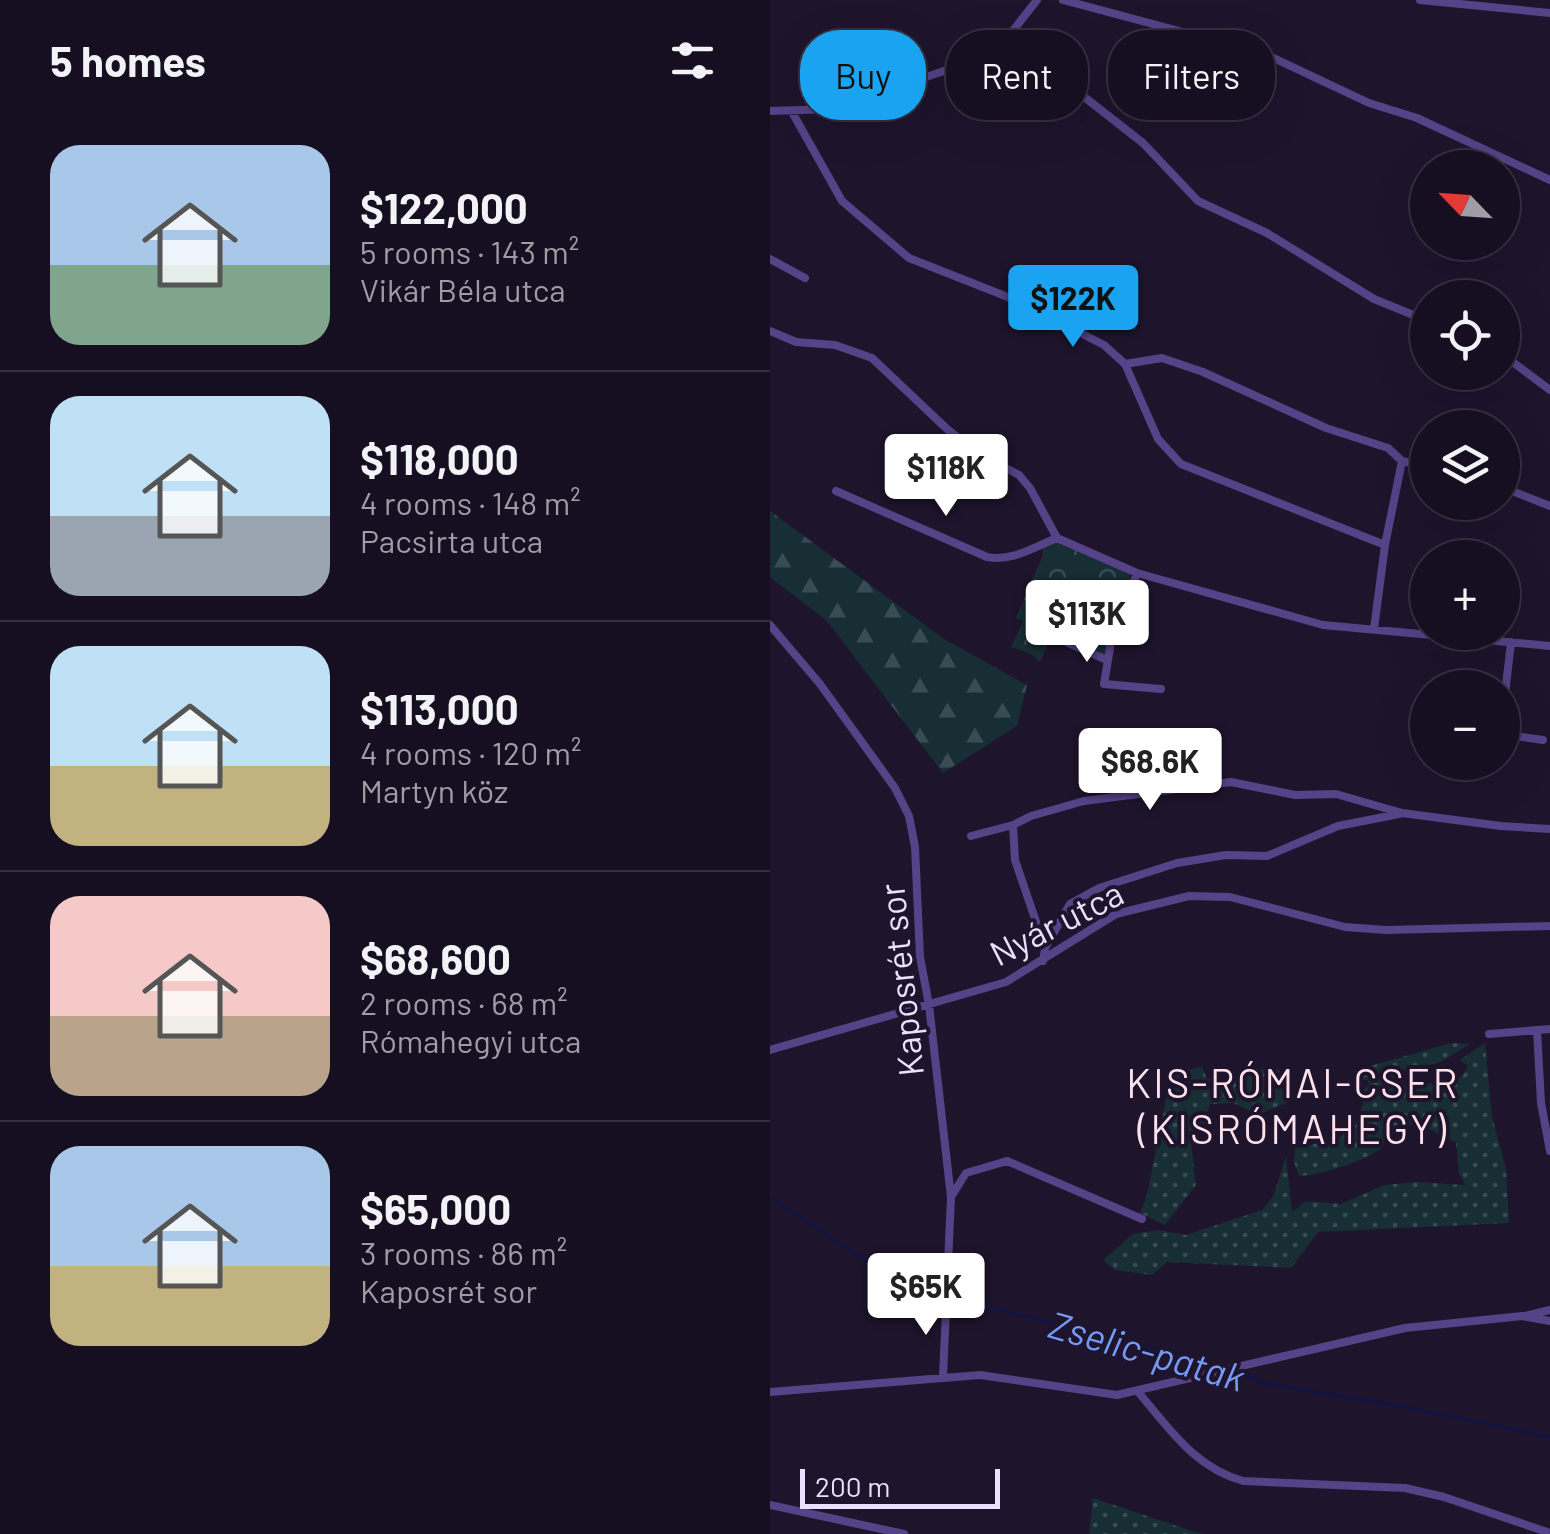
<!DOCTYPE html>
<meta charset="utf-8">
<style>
body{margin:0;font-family:Barlow,sans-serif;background:#1f182a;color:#f1f3f6;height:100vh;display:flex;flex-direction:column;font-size:38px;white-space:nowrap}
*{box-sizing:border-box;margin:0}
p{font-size:32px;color:#9e9ca5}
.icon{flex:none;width:55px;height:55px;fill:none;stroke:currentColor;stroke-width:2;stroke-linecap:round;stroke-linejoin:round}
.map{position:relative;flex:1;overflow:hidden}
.details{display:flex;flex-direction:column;background:#160f21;width:770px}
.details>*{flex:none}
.top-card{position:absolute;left:30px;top:30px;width:600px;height:90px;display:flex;gap:20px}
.needle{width:65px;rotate:295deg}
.buttons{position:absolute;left:640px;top:150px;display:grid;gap:20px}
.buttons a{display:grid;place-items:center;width:110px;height:110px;border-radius:50%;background:#160f21;box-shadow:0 10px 40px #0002,0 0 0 2px #352f3f;font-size:50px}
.scale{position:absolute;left:30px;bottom:25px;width:200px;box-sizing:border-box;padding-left:10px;border:5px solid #ebe0fd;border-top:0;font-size:28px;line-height:35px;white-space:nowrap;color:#ebe0fd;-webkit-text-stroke:8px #1e142c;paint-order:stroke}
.price{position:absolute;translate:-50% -85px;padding:0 22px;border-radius:10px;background:#fff;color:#222;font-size:32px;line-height:65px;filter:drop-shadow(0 2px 5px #0008)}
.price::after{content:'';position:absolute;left:50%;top:60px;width:30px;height:22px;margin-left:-15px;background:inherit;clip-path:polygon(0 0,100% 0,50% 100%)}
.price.current{background:#19a3f0;color:#111}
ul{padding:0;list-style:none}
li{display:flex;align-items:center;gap:30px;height:250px;padding:0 50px}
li+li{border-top:2px solid #352f3f}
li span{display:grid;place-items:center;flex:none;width:280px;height:200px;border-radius:30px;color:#555}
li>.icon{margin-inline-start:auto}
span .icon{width:120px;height:120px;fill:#fffc;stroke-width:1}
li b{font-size:42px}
h2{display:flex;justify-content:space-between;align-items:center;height:120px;padding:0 50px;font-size:42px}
.chip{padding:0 35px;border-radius:40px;background:#160f21;box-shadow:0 10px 40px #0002,0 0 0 2px #352f3f;font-size:35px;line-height:90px}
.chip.current{background:#19a3f0;color:#111}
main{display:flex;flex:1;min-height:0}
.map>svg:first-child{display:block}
.grass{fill:url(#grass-dots)}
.forest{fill:url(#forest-firs)}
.park{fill:url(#park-crowns)}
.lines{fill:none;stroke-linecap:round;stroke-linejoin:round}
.stream{stroke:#0f1549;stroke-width:2.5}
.minor{stroke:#564287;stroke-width:8}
.labels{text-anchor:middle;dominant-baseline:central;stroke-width:8;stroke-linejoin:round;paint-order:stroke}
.street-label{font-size:35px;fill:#ebe0fd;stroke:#1e142c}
.water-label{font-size:38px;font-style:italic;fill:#7599f6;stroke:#1e142c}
.quarter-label{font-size:40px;letter-spacing:2.5px;fill:#fde2ec;stroke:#1e142c}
</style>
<main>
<section class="details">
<h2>5 homes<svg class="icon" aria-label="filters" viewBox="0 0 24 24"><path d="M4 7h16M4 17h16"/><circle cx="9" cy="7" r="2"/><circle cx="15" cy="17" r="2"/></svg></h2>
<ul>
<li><span style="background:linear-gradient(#a9c7e8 60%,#7fa58c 0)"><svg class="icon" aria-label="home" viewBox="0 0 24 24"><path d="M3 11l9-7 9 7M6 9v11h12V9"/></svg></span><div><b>$122,000</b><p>5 rooms · 143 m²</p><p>Vikár Béla utca</p></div></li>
<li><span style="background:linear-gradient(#bfe0f5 60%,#9aa5b1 0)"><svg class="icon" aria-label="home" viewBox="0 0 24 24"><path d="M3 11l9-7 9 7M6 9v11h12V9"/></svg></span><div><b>$118,000</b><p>4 rooms · 148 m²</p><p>Pacsirta utca</p></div></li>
<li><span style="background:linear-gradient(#bfe0f5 60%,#c2b280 0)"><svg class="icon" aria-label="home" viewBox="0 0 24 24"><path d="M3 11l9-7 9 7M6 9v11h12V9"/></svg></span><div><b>$113,000</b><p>4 rooms · 120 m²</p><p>Martyn köz</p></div></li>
<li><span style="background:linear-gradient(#f6c9c9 60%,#b9a48a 0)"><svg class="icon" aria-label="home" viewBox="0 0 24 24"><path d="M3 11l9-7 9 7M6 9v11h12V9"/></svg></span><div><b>$68,600</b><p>2 rooms · 68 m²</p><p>Rómahegyi utca</p></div></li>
<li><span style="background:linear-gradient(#a9c7e8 60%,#c2b280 0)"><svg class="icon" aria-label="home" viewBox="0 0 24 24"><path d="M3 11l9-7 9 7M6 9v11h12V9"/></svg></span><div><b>$65,000</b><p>3 rooms · 86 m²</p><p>Kaposrét sor</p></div></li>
</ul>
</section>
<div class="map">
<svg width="780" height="1534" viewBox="0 0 780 1534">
<defs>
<pattern id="grass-dots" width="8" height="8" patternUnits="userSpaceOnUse" patternTransform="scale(2.5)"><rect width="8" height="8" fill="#172e35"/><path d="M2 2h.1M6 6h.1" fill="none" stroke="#394c53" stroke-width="1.8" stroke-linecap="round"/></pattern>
<pattern id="forest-firs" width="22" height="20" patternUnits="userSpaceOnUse" patternTransform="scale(2.5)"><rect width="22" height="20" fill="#172e35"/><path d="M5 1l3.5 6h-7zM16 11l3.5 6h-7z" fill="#394c53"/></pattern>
<pattern id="park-crowns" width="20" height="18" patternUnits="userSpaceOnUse" patternTransform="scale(2.5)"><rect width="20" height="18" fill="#172e35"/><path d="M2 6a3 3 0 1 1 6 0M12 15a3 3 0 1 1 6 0" fill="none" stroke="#394c53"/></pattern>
</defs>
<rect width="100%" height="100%" fill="#1e142c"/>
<!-- grass -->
<path class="grass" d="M681 1043 700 1044 671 1062 631 1071 626 1083 645 1088 656 1083 677 1087 693 1075 698 1066 690 1060 715 1043 722 1117 736 1168 739 1223 548 1232 521 1268 397 1262 382 1275 345 1270 333 1260 363 1234 388 1230 416 1235 492 1210 503 1197 516 1156 522 1212 536 1201 571 1204 614 1185 647 1182 695 1185 689 1172 686 1143C667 1132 639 1114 619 1133 618 1135 613 1145 612 1147 600 1160 547 1176 529 1176L524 1162 525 1148 564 1140 584 1130 593 1103 586 1093 599 1086 598 1080 583 1081V1071Z
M432 1067 437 1079 468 1080 474 1070 508 1069 521 1086 516 1103 487 1115 464 1103 440 1104 434 1125 421 1142 426 1185 395 1225 370 1213 377 1195 401 1073Z
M323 1498 422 1531 434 1534H319Z"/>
<!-- forest -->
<path class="forest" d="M0 511 174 639 257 685 247 726 173 773 57 621 0 577Z"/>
<!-- park -->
<path class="park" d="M287 541 359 574 361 580 334 657 284 633 270 661 259 653 241 647 253 621 246 618 273 555 272 546Z"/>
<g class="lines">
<!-- stream -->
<path class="stream" d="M0 1197 133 1286 411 1355 451 1368
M463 1372 498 1384 640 1408 780 1437"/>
<!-- minor -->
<path class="minor" d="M293 0 495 54 599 103 647 118 780 180
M650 0 780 13
M215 57 269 74 313 96 373 143 428 201 497 233 604 299 658 321
M0 111 62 109 215 57 238 37 267 0
M22 112 72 201 139 258 248 301 334 345 355 364 388 439 411 464 615 545
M0 259 35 278
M0 331 26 342 65 345 102 358 177 429 206 452 249 475 260 488 287 538 367 573 553 625 780 646
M732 354 780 390
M355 364 392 358 433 372 556 428 618 448 632 461 658 467
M732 487 780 506
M66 491 217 557C242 562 264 547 287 538
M367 573 341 642 334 684 391 689
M0 625 50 684 125 788 139 816 145 847 150 957 159 1005 181 1197 173 1376
M604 629 615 545 632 461
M287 638 337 660
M732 720 741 642
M732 734 773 740
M201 836 243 825
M275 948 300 904 329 888 407 863 456 855 497 856 568 826 629 814
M273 961 275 948 245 860 243 825 261 816 314 801 461 782 525 795 566 794 632 813 731 826 780 829
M767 1030 771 1103 780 1151
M719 1034 780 1029
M0 1050 236 982 346 914 419 896 460 897 575 927 616 930 780 926
M181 1197 196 1173 237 1161 372 1219
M755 1316 780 1310
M0 1392 210 1375 347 1395 635 1328 752 1316 780 1321
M368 1392C400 1429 424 1467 473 1481L635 1488 674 1497 780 1533
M0 1505 134 1534"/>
</g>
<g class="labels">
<!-- street labels -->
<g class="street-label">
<text transform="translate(286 922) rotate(-27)">Nyár utca</text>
<text transform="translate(130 980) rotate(-96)">Kaposrét sor</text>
</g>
<!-- water labels -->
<g class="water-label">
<text transform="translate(377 1350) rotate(16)">Zselic-patak</text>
</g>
<!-- quarter labels -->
<g class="quarter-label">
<text x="523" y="1082">KIS-RÓMAI-CSER<tspan x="523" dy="46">(KISRÓMAHEGY)</tspan></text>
</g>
</g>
</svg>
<div class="buttons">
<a><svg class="needle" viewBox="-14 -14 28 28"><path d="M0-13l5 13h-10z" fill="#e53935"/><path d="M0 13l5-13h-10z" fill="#9e9ca5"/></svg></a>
<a><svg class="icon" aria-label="locate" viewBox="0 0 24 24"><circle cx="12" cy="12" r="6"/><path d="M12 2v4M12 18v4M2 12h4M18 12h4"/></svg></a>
<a><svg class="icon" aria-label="layers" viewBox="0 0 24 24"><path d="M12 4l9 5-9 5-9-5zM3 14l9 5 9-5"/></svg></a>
<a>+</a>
<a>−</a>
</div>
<div class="scale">200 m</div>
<b class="price current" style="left:303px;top:350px">$122K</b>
<b class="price" style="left:176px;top:519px">$118K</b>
<b class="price" style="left:317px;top:665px">$113K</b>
<b class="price" style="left:380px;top:813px">$68.6K</b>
<b class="price" style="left:156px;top:1338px">$65K</b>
<div class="top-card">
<a class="chip current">Buy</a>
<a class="chip">Rent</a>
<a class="chip">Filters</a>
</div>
</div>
</main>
